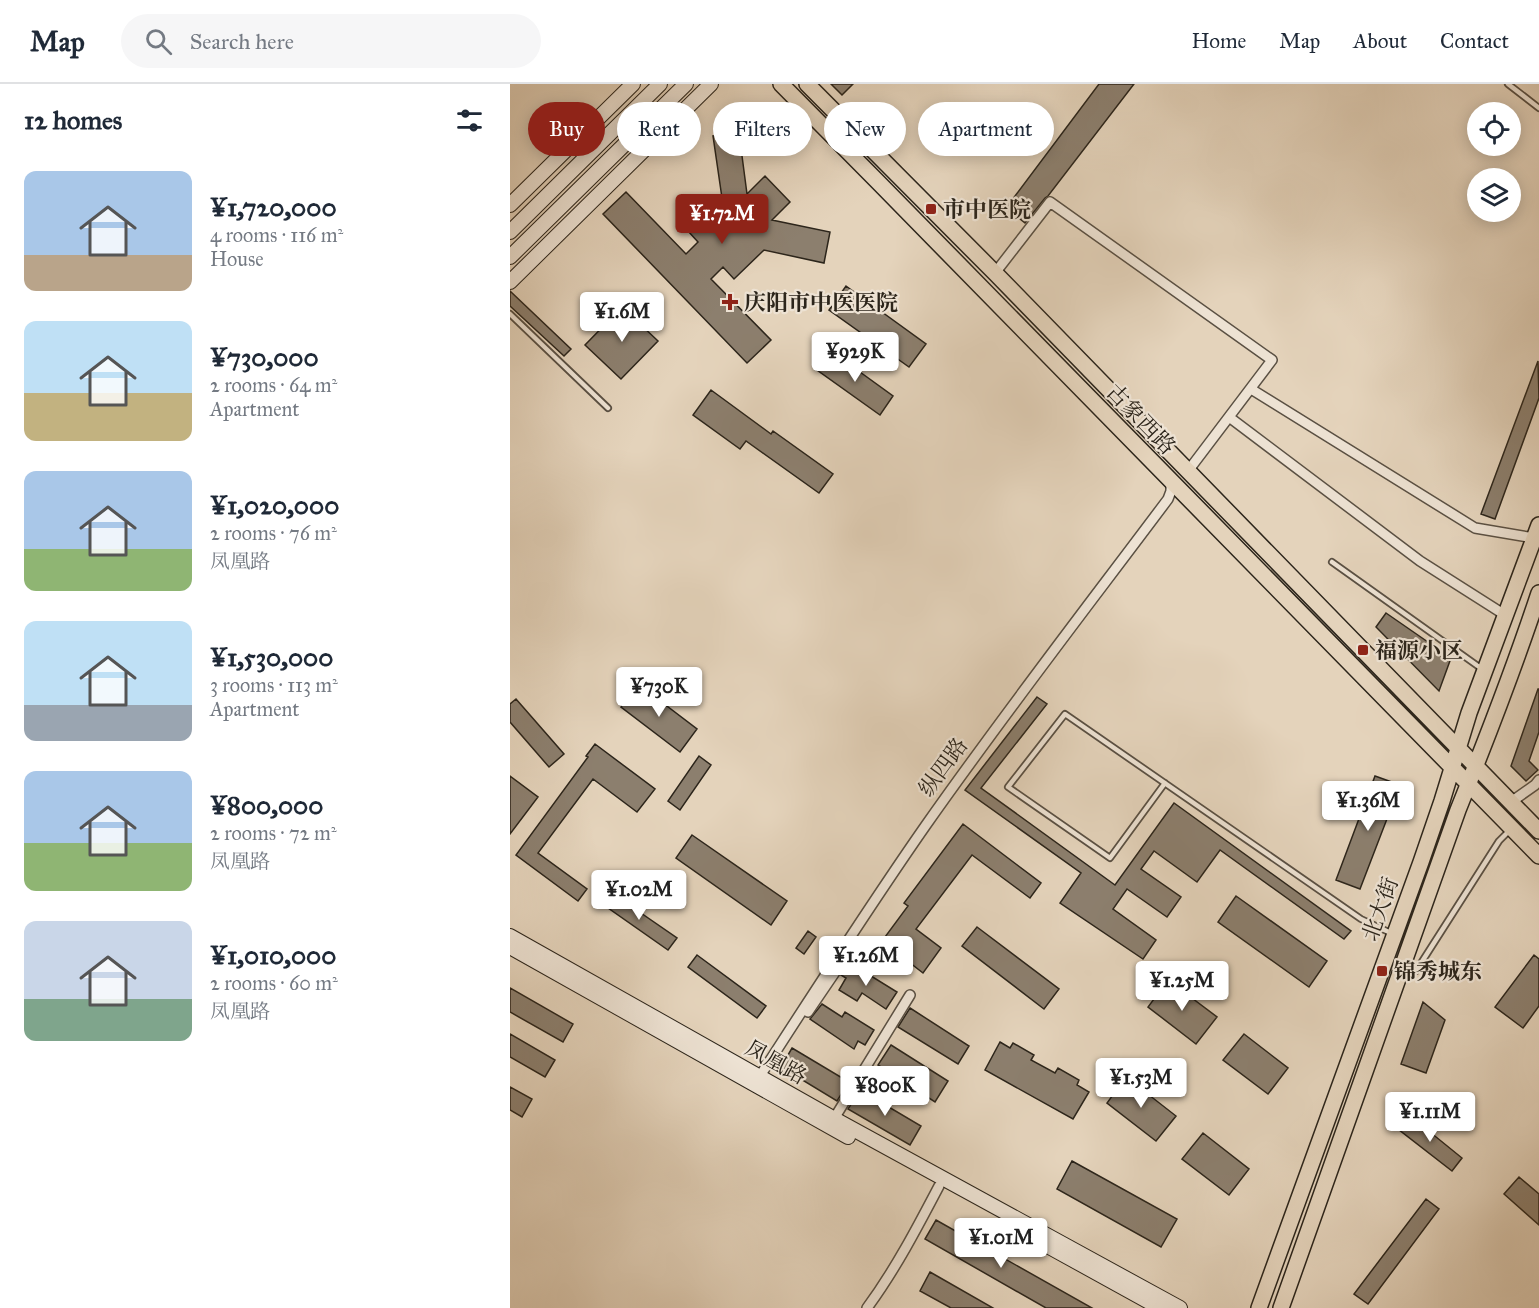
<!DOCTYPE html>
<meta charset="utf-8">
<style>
body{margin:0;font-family:"IM FELL Great Primer","Noto Serif SC",serif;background:#f6f6f7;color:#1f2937;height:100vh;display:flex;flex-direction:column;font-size:22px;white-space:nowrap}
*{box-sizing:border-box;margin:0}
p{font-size:20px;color:#747a83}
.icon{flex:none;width:33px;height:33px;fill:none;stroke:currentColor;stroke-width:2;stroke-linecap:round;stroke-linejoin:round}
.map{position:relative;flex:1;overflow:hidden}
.panel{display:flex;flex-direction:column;background:#fff;width:510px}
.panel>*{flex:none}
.top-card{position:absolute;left:18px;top:18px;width:570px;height:54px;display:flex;gap:12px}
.controls{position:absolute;left:957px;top:18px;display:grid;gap:12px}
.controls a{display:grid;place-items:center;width:54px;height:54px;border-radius:50%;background:#fff;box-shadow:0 3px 15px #0003;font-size:30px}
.price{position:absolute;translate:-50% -51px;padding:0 14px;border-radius:6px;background:#fff;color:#222;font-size:20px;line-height:39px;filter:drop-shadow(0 2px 3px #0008)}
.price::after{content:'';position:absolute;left:50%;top:36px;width:18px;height:14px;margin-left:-9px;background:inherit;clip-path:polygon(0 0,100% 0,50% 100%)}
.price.on{background:#8f2418;color:#fff}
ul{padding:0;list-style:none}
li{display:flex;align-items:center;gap:18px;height:150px;padding:0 24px}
li span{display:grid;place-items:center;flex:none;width:168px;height:120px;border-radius:12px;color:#555}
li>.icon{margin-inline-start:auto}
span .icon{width:72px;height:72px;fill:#fffc;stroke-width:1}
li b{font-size:26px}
h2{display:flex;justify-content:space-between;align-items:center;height:72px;padding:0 24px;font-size:26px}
.pill{padding:0 21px;border-radius:27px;background:#fff;box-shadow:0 3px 15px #0003;font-size:21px;line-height:54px}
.pill.on{background:#8f2418;color:#fff}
header{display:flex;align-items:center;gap:36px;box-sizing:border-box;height:84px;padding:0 30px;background:#fff;border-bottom:2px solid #e0e1e3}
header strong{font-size:28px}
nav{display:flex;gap:33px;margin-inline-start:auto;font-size:21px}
.search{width:420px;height:54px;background:#f6f6f7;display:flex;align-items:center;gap:15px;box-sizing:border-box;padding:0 21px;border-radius:33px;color:#747a83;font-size:22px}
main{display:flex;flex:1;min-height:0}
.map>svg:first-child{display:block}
.building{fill:#8c7f6e;stroke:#2c251b;stroke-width:1.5}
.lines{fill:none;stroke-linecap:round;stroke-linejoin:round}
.lane-casing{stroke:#5a5043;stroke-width:8}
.street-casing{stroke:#5a5043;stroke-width:12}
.secondary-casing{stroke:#2c251b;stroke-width:16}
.primary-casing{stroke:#2c251b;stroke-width:18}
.lane{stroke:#ede2d3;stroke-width:4.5}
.street{stroke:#ede2d3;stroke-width:9}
.secondary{stroke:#ede2d3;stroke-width:14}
.primary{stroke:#e4d3bb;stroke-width:15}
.poi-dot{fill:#8f2418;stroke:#ede2d3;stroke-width:2}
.labels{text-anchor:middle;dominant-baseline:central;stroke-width:4.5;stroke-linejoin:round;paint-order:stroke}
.poi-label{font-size:22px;font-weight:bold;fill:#2c251b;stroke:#ede2d3;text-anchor:start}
.street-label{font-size:22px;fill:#2c251b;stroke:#ede2d3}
</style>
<header>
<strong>Map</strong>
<div class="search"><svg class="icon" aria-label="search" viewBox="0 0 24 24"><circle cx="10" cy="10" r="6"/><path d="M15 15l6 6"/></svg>Search here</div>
<nav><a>Home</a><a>Map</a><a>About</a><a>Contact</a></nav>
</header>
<main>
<section class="panel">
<h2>12 homes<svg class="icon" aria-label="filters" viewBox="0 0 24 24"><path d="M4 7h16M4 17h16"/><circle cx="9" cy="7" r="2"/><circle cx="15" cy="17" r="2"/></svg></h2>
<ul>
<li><span style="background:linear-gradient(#a9c7e8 70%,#b9a48a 0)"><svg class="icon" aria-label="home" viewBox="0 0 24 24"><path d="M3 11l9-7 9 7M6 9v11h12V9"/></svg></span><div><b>¥1,720,000</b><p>4 rooms · 116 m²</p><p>House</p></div></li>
<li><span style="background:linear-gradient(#bfe0f5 60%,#c2b280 0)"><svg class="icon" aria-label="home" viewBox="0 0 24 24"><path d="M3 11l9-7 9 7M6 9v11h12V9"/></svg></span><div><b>¥730,000</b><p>2 rooms · 64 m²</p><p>Apartment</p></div></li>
<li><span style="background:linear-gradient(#a9c7e8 65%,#8fb573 0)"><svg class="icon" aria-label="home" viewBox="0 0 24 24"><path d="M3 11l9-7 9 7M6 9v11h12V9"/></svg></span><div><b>¥1,020,000</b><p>2 rooms · 76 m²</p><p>凤凰路</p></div></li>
<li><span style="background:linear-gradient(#bfe0f5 70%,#9aa5b1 0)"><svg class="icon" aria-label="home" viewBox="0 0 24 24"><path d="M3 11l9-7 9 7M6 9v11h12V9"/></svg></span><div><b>¥1,530,000</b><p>3 rooms · 113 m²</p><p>Apartment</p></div></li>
<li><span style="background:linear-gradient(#a9c7e8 60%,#8fb573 0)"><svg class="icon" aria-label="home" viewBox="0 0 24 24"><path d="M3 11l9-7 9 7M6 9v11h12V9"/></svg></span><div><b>¥800,000</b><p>2 rooms · 72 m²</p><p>凤凰路</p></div></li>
<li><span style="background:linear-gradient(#c9d6e8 65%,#7fa58c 0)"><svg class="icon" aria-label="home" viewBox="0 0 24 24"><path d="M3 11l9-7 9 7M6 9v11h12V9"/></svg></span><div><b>¥1,010,000</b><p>2 rooms · 60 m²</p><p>凤凰路</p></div></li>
</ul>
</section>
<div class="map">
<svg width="1029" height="1224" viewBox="0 0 1029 1224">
<rect width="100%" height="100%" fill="#e4d3bb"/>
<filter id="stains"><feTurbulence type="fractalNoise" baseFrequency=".00333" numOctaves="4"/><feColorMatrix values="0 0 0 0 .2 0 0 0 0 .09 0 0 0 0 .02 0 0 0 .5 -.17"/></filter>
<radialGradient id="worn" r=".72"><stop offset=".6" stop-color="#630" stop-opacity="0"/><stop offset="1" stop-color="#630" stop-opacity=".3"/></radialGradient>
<!-- building -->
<path class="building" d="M321 0H343L332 11Z
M589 0H624L538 112 535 114 515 139 496 124Z
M229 49 237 110 255 92 280 118 262 136 320 148 314 179 254 166 224 195 213 183 201 195 261 256 237 279 93 130 116 108 176 170 188 158 178 147 212 114 203 52Z
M336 202 416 260 399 283 319 226Z
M0 207 61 265 54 272 0 222Z
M112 223 148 257 111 295 75 261Z
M321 267 383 312 370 331 307 286Z
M1028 277 1029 314 985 435 971 430Z
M201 306 261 350 263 347 323 390 309 409 236 357 230 365 183 331Z
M876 529 941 574 929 607 866 543Z
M128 600 187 645 170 668 111 623Z
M1028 605H1029V648L1019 677 1028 686 1016 697 1001 682Z
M527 613 537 620 471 704 605 801 664 719 841 847 834 855 710 766 687 798 644 767 631 785 671 813 657 833 617 805 603 825 646 856 633 875 550 819 571 789 455 706Z
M6 615 54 670 39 683 0 638V620Z
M85 660 145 705 127 728 83 695 28 769 77 805 68 817 6 771 78 673 76 672Z
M189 672 201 681 170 726 158 717Z
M0 692 28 713 0 750Z
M865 692 890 701 850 805 826 796Z
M453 740 531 799 520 814 462 771 406 845 431 864 413 889 372 857 398 822 394 819Z
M182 751 277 817 261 841 166 774Z
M99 807 167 854 158 866 91 819Z
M726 812 817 877 799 903 708 838Z
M467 843 549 905 534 925 452 862Z
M298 847 306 853 294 870 286 864Z
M187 871 256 922 247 934 178 883Z
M1024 871 1029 875V922L1013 944 985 923Z
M340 879 387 908 376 925 352 909 347 917 329 906 336 894 331 891Z
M658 896 707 933 686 960 638 923Z
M0 904 63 940 53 958 0 928Z
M913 918 935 936 916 989 891 980Z
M312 920 332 933 335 928 364 946 355 961 348 957 344 965 300 935Z
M400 924 459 962 448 980 388 943Z
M0 950 45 976 35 993 0 973Z
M734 950 778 984 758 1010 713 976Z
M490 958 500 964 503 959 524 971 521 976 545 989 548 984 569 996 567 1001 579 1008 563 1035 475 986Z
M381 961 438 997 425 1018 368 981Z
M282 964 339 998 327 1017 271 983Z
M616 993 666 1032 646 1057 597 1019Z
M0 1003 22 1015 12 1033 0 1026Z
M350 1006 411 1042 400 1061 338 1025Z
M899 1031 952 1074 942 1087 888 1045Z
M693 1049 739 1085 719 1111 672 1075Z
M562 1077 667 1135 651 1163 547 1105Z
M1009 1093 1029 1110V1141L994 1110Z
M916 1115 929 1125 858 1220 844 1210Z
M426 1136 582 1224H536L415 1155Z
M420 1188 483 1224H441L410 1207Z"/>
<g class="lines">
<defs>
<path id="lane" d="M998 0 1029 24
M0 230 98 324
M822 478 972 585
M655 699 600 774 498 703 555 630 851 835 883 850
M895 886 906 887 989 757 1000 746"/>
<path id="street" d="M485 189 540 118 762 276 678 387
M741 305 965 444 1024 454
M719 333 910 477 995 531
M1001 718 1025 701 1029 696
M298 928 334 875
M248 995C303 910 358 824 416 741 494 630 577 523 658 415L661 407V397
M322 1038 400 911
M357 1224C385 1186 407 1144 429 1102"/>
<path id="secondary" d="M0 121 123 0
M0 148 150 0
M0 173 176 0
M0 198 201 0
M0 852 330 1038 670 1224
M0 863 338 1053
M534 1160 650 1224"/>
<path id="primary" d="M271 0 369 99 1029 772
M297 0 485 189 1029 747
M749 1224 911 778 932 717 959 629 1029 441
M771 1224 948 726C977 654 1005 582 1029 509"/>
</defs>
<!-- lane casing -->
<use href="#lane" class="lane-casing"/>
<!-- street casing -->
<use href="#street" class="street-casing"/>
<!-- secondary casing -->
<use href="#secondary" class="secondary-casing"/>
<!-- primary casing -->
<use href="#primary" class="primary-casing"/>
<!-- lane -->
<use href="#lane" class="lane"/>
<!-- street -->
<use href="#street" class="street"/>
<!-- secondary -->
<use href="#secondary" class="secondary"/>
<!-- primary -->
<use href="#primary" class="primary"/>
</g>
<!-- markers -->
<g class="poi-dot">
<rect x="415" y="119" width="12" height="12" rx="3"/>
<path d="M217 209h6v6h6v6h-6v6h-6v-6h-6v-6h6z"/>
<rect x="847" y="560" width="12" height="12" rx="3"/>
<rect x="866" y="881" width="12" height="12" rx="3"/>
</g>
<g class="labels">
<!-- poi labels -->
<g class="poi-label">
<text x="433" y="125">市中医院</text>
<text x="234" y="218">庆阳市中医医院</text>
<text x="865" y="566">福源小区</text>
<text x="884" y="887">锦秀城东</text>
</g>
<!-- street labels -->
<g class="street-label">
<text transform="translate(631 335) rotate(46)">古象西路</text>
<text transform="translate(433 683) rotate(-54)">纵四路</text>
<text transform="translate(870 825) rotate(-70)">北大街</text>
<text transform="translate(266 978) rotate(29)">凤凰路</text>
</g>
</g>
<rect width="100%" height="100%" filter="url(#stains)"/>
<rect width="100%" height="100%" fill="url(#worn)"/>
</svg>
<div class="controls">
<a><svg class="icon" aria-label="locate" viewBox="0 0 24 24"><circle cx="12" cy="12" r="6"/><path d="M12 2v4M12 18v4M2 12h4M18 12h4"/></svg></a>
<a><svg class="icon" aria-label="layers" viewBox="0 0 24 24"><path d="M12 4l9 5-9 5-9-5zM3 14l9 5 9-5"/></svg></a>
</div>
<b class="price on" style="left:212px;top:161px">¥1.72M</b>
<b class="price" style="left:112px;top:259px">¥1.6M</b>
<b class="price" style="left:345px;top:299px">¥929K</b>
<b class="price" style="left:149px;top:634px">¥730K</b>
<b class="price" style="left:858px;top:748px">¥1.36M</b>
<b class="price" style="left:129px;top:837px">¥1.02M</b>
<b class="price" style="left:356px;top:903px">¥1.26M</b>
<b class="price" style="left:672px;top:928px">¥1.25M</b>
<b class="price" style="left:631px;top:1025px">¥1.53M</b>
<b class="price" style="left:375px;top:1033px">¥800K</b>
<b class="price" style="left:920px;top:1059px">¥1.11M</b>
<b class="price" style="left:491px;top:1185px">¥1.01M</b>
<div class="top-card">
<a class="pill on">Buy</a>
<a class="pill">Rent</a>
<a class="pill">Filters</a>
<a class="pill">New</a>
<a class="pill">Apartment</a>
</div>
</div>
</main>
